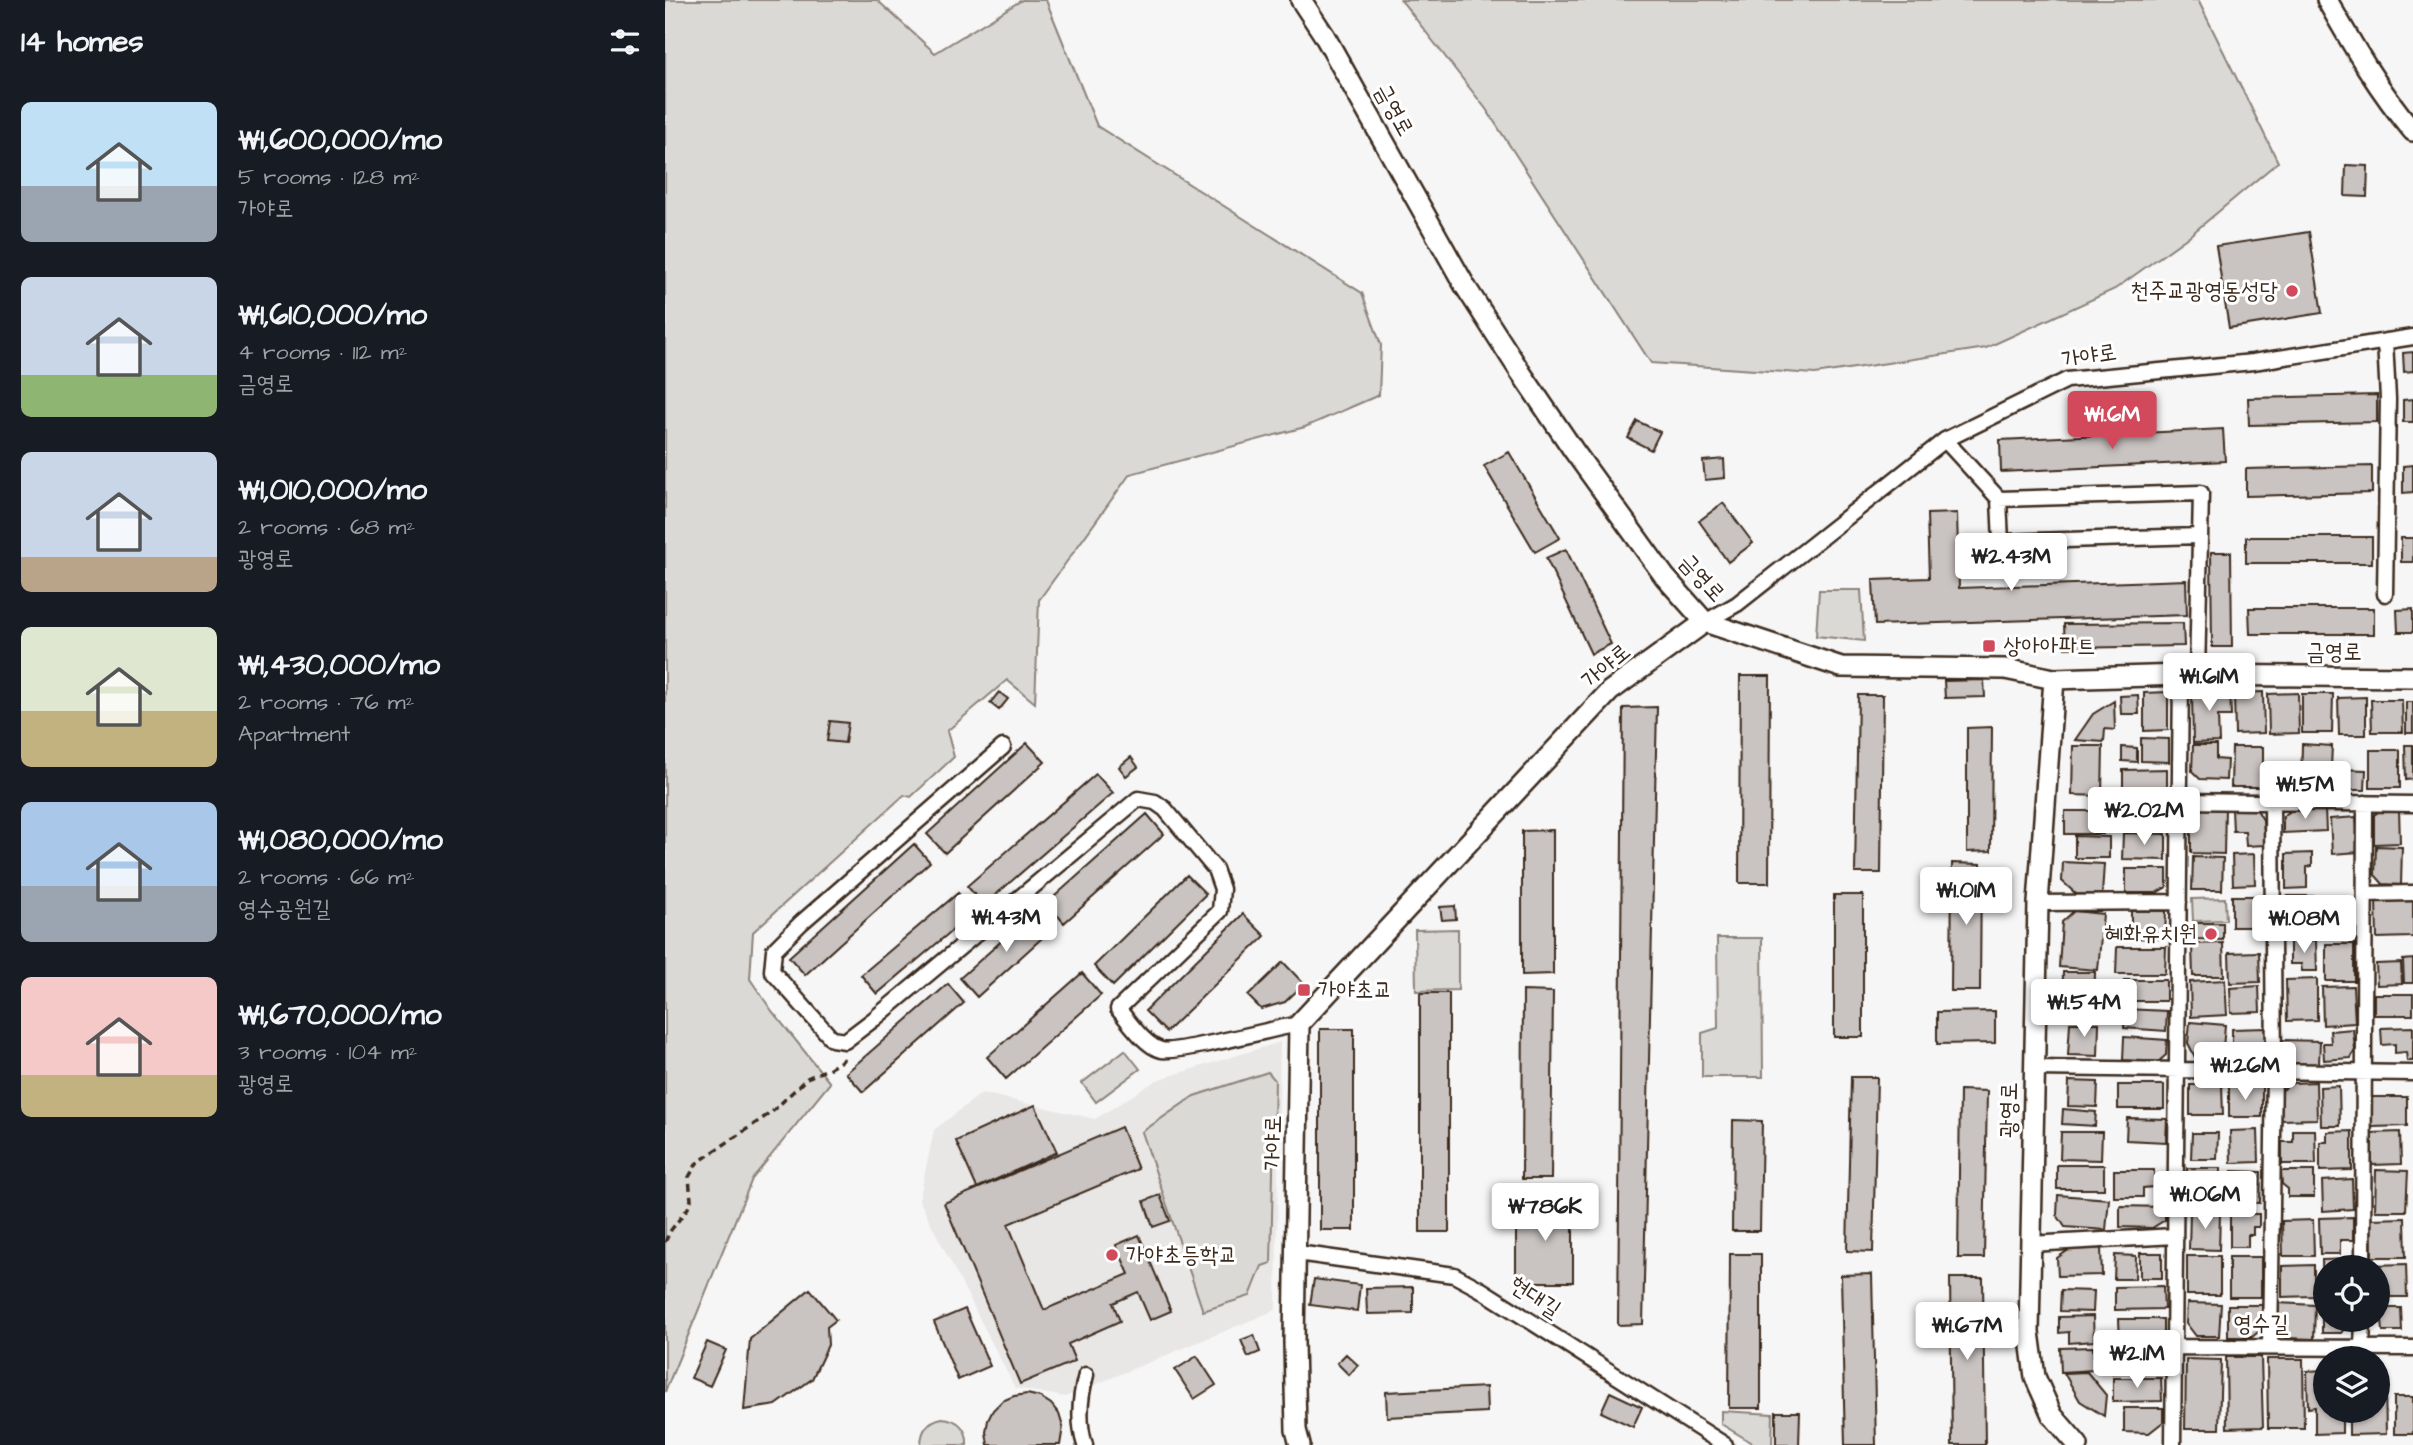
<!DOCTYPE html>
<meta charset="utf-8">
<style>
body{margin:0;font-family:"Architects Daughter","Poor Story",sans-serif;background:#242831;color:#f1f3f6;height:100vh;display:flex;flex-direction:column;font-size:26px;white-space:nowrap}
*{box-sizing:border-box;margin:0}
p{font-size:23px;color:#9ea1a6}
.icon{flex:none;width:38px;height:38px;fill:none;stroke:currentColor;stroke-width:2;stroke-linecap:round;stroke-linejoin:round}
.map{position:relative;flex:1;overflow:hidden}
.side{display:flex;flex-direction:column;background:#171b24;width:665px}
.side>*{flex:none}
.tools{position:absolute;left:1648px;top:1255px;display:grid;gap:14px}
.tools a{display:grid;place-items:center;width:77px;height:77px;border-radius:50%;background:#171b24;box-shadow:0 2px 5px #0004;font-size:35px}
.price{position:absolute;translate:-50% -60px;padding:0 16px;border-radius:7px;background:#fff;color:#222;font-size:23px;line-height:46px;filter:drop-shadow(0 2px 4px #0008)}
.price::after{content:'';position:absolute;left:50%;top:42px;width:21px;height:16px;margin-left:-10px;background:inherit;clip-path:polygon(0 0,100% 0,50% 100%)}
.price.selected{background:#d1495b;color:#fff}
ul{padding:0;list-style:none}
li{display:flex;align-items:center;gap:21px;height:175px;padding:0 21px}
li span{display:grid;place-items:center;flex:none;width:196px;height:140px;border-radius:10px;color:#555}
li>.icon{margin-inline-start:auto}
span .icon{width:84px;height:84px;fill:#fffc;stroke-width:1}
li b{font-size:30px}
h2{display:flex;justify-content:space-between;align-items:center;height:84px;padding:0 21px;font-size:30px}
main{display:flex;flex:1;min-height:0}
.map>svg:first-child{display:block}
.built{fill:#e9e7e6}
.green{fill:#dbd9d6;stroke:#8b827a;stroke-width:2}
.building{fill:#c9c3c1;stroke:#3b2a1e;stroke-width:2}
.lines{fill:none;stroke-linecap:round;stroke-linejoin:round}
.street-casing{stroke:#3b2a1e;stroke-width:19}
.secondary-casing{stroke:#3b2a1e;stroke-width:24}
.path{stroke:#3b2a1e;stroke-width:3.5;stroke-dasharray:7 5;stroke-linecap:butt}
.street{stroke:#fff;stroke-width:14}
.secondary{stroke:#fff;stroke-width:19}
.poi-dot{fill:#d1495b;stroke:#fff;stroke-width:2.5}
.labels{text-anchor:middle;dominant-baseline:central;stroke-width:6;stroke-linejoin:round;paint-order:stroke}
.street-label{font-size:23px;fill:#3b2a1e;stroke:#fff}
.poi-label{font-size:23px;fill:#3b2a1e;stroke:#fff;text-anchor:start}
</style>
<main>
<section class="side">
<h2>14 homes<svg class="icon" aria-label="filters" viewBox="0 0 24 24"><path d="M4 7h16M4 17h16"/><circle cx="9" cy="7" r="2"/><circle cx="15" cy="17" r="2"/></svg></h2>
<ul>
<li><span style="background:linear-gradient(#bfe0f5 60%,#9aa5b1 0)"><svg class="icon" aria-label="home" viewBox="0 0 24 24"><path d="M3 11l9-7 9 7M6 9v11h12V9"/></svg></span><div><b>₩1,600,000/mo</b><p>5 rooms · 128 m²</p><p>가야로</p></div></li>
<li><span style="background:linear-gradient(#c9d6e8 70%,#8fb573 0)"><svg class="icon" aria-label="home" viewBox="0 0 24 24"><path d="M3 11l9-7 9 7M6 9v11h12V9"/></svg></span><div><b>₩1,610,000/mo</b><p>4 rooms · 112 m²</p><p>금영로</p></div></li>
<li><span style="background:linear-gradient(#c9d6e8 75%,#b9a48a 0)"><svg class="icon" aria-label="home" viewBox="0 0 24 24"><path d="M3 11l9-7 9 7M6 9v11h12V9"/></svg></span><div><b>₩1,010,000/mo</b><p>2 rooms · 68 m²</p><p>광영로</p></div></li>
<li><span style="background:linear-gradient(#dfe7d0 60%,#c2b280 0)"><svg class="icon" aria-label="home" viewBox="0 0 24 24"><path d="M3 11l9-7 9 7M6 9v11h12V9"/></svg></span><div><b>₩1,430,000/mo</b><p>2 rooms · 76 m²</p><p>Apartment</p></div></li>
<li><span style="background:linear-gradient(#a9c7e8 60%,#9aa5b1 0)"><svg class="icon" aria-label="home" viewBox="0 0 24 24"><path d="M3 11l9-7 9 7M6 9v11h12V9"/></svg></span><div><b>₩1,080,000/mo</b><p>2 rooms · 66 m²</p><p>영수공원길</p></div></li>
<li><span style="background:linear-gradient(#f6c9c9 70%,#c2b280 0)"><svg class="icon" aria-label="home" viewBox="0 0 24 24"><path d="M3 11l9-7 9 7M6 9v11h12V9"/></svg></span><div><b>₩1,670,000/mo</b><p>3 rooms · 104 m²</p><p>광영로</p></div></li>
</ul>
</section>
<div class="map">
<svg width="1748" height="1445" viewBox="0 0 1748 1445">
<rect width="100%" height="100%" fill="#f7f6f6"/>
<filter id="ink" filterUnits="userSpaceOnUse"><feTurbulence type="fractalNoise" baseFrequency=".0143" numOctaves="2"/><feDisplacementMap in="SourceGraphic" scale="14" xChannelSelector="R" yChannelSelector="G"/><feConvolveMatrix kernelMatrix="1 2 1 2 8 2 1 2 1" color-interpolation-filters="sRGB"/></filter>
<g filter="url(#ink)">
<!-- built -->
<path class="built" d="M615 1042 611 1310 400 1397 350 1388 254 1200 269 1130 317 1093 430 1119 492 1080Z"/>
<!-- green -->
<path class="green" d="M0 0H212L270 53 357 0H381L432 126 697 293 716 345 714 395 640 427 465 474 374 600 370 703 342 680 282 731 289 757 246 797 239 795 88 932 85 979 107 1011 165 1083 87 1179 0 1392Z
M736 0H1533L1613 162 1523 237 1450 289 1321 348 1150 374 986 363 821 109Z
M1154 590H1196L1199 641 1151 636Z
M1560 898 1561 920 1528 921 1527 899Z
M793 929V990L751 991 750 930Z
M1052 938H1097L1098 1077H1037V1033L1053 1028Z
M460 1050 475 1069 431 1102 417 1083Z
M603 1072 610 1080 606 1263 597 1266 585 1296 538 1311 477 1132 529 1096Z
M1056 1411 1108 1414 1107 1445H1091L1056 1424Z
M277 1418C293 1419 303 1429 302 1445H256C256 1430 263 1421 277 1418Z"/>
<!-- building -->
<path class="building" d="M1681 165 1703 166 1702 197 1680 196Z
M1644 232 1657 313 1564 328 1551 246Z
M1748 352V371L1739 372 1738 353Z
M1712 395V422L1584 425 1583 398Z
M1748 399V422H1738V400Z
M972 421 995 432 986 450 963 438Z
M1558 429 1560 461 1336 472 1335 440Z
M844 452 895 538 870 552 819 466Z
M1059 459 1060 478 1040 480 1038 461Z
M1748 465V492L1738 493V466Z
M1707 466V493L1581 496V469Z
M1058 503 1088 543 1063 562 1034 521Z
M1292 513 1294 588 1521 580 1522 615 1210 625 1208 580 1264 578 1262 514Z
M1581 537H1707V563H1581Z
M1736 538H1748V562H1736Z
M901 549 946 644 926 654 881 558Z
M1546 552H1566L1567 647H1547Z
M1584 608H1709V634H1585Z
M1748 609V632H1733L1732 610Z
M1518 623 1519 646 1400 648 1399 624Z
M1075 676H1105L1104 883H1074Z
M1319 680 1320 697 1280 698 1279 681Z
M1565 688 1566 716H1553L1554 742 1528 743 1527 694 1537 689Z
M334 692 343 699 334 710 325 703Z
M1503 692V730L1479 731V693Z
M1598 692 1599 733 1570 734 1569 693Z
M1633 693 1634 733 1604 734 1603 694Z
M1637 694H1668L1667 733H1637Z
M1193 695H1218L1216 873H1190Z
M1473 695 1474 714H1456L1455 696Z
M1701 697V735H1674L1673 698Z
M1706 700H1737L1738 732H1707Z
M1449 701 1450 730 1440 729 1439 742 1410 740 1428 714Z
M1741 702H1748V733H1741Z
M992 707 978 1324 953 1325 958 708Z
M165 721 183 723 180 743 162 741Z
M1327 727 1326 851 1302 852V728Z
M1476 738 1504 739V762L1476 761Z
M362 743 380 762 280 853 262 834Z
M1637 744 1667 746 1665 789 1636 788Z
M1528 745H1551V759L1562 760 1561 780 1535 779 1527 771Z
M1740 745H1748V779L1741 780Z
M1408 746H1438L1437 796 1407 795Z
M1457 747 1472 748V762L1457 761Z
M1567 747H1598V787H1566Z
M1705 750H1735V788H1705Z
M466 757 473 767 461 776 454 767Z
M1502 769V796L1458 797V770Z
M1674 769 1701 770 1700 790H1674Z
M431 774 448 793 319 905 302 886Z
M1466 801 1502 802V826H1466Z
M1537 808H1560L1559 854 1526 853V815Z
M1591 808 1598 820 1600 845 1581 846 1580 831H1568L1567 809Z
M1719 808H1734L1735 843 1709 844V815Z
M1660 809 1661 831 1618 833V816L1626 811Z
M1400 811H1438V834H1400Z
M482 814 499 834 399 923 382 903Z
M1691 817 1694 852 1667 854 1665 819Z
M888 830V974L857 975V831Z
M1458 833 1501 834V860L1457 859Z
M1410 836 1444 837V858H1410Z
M249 844 265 862 140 975 124 957Z
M1711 846 1737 847 1736 885 1718 884 1710 875Z
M1647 853V866L1642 867V888L1621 889V854Z
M1589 854 1590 884 1568 885 1567 855Z
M1528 857 1558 858 1557 890H1527Z
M1398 862 1439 864 1437 895 1411 894 1397 881Z
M1287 863 1316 864 1315 991H1286Z
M1461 869H1502V887L1491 893H1461Z
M522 875 541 894 448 986 429 966Z
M293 893 309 912 212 994 196 975Z
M1169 895H1198V1037H1169Z
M1567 896H1602V927H1567Z
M1622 896H1654V927L1623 928Z
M1711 901H1748V937L1712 938Z
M790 906 791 919 777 920 775 907Z
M370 911 387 929 312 997 295 978Z
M1409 911 1438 914 1433 970 1394 967 1397 922Z
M1466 911H1501L1500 939 1466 938Z
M578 914 600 936 501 1032 480 1011Z
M1531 923H1558V940L1531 939Z
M1651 940 1652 971H1637L1636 964H1625V941Z
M1558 943 1559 976H1528L1527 944Z
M1661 944H1689V981H1661Z
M1452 947H1501L1500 974H1451Z
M1594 952 1595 982 1565 983 1564 953Z
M1748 959V983H1739L1738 960Z
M618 962 639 984 620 1002 596 1009 583 996Z
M1736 963 1737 984 1712 985 1711 964Z
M1398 972H1430L1429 1018H1397Z
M417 973 436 995 341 1079 322 1057Z
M1652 979V1020L1622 1021 1621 980Z
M1459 980H1501V1001H1459Z
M1560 980 1562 1015 1526 1017 1525 982Z
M283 984 299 1003 198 1092 181 1073Z
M1594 986 1595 1012 1566 1013 1565 988Z
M1688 986 1690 1023 1658 1025 1657 987Z
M858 991 888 992 886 1179H857Z
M755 993H784V1232H755Z
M1709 994H1748V1015H1709Z
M1460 1009 1502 1011 1501 1031 1459 1028Z
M1330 1011V1043L1272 1044V1012Z
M1525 1022 1560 1025 1557 1059 1530 1057 1523 1043Z
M1405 1023H1434L1433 1056 1403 1055Z
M1748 1027V1061H1742L1741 1052 1730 1053V1044L1717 1045 1716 1028Z
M1601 1028V1051L1589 1062H1567V1029Z
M655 1029H689V1230H655Z
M1688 1029 1690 1050 1686 1058 1659 1060 1658 1043H1666L1665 1031Z
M1459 1037 1502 1040 1501 1055 1493 1062 1458 1060Z
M1617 1040 1655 1041 1654 1064H1626L1617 1055Z
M1186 1077H1212L1208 1252 1182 1251Z
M1404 1081 1433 1082 1432 1107 1403 1106Z
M1651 1082 1652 1119 1616 1120V1091L1628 1083Z
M1453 1085H1499V1109H1453Z
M1525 1085H1557L1558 1115H1525Z
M1564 1086H1597V1117H1564Z
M1674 1086 1675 1126H1656L1655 1087Z
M1295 1090 1322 1091 1319 1258H1293Z
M1706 1097H1742V1126L1707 1127Z
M370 1105 392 1152 312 1188 291 1141Z
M1398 1109 1431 1112 1430 1126 1397 1124Z
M1462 1118 1502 1119 1501 1142 1461 1140Z
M1068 1120 1097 1121 1095 1231H1067Z
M456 1127 473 1169 343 1224 379 1310 464 1274 451 1245 474 1235 506 1311 485 1320 473 1292 448 1303 455 1321 403 1344 410 1361 355 1384 279 1203Z
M1593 1130 1594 1162 1566 1163 1565 1131Z
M1628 1130H1650L1651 1164H1617V1142H1628Z
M1687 1131V1170L1655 1171V1142H1662V1132Z
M1396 1132H1437L1436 1160 1395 1159Z
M1735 1132 1736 1164 1707 1165 1706 1133Z
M1527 1133H1553L1552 1159H1526Z
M1392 1165H1439V1189H1392Z
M1522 1168H1556L1555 1201H1522Z
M1449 1170H1489V1187L1478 1188V1197H1449Z
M1711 1170 1743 1171 1741 1211H1710Z
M1567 1171 1596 1172 1595 1203 1567 1202Z
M1616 1171H1649V1197H1623V1189L1617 1184Z
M1687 1179 1688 1209 1658 1211 1657 1181Z
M495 1195 505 1221 488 1227 479 1201Z
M1393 1195 1444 1199 1441 1230 1400 1227 1392 1215Z
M908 1204V1282H851V1205Z
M1455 1206 1500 1207V1220L1487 1228 1455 1227Z
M1525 1213H1555L1554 1250 1524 1249Z
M1565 1214H1594V1227H1588V1235H1583V1247H1565Z
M1688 1217V1240H1675V1254H1655L1654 1218Z
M1740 1218 1741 1257H1707L1706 1219Z
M1648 1220 1649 1256H1618L1617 1221Z
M1436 1248 1437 1275 1393 1276 1392 1258 1405 1249Z
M1475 1253H1497V1278H1475Z
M1065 1254H1096V1408H1064Z
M1450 1255 1471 1256 1470 1279H1449Z
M1522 1256H1555V1295H1522Z
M1564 1257H1596V1297H1564Z
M1688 1259V1267H1661V1293H1658L1657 1260Z
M1741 1264 1742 1297H1713V1267H1707V1265Z
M1649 1265V1296L1617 1297V1266Z
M1207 1274 1211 1445H1180L1176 1275Z
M1285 1278H1318L1320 1445H1287Z
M649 1279 695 1285 692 1311 645 1305Z
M1498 1286 1499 1309 1450 1310V1287Z
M748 1287V1313L702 1314 701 1288Z
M145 1289 171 1320 162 1327 163 1345 147 1379 111 1405 79 1410 85 1339Z
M1396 1290 1429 1291 1428 1312 1395 1311Z
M1657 1301H1661V1320H1686L1676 1333H1657Z
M1522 1303 1556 1304 1554 1336H1531L1521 1323Z
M1613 1303 1650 1305 1649 1339 1621 1338 1613 1324Z
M1563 1305H1597V1329L1587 1337H1563Z
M1713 1308H1736L1737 1331H1718L1717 1321H1711Z
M300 1309 325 1366 293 1380 269 1322Z
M1428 1316 1429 1341 1404 1343V1332L1394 1333V1317Z
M1454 1319H1498V1341L1455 1342Z
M589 1335 595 1352 583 1357 576 1340Z
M42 1342 61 1350 45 1386 26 1378Z
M1428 1347 1429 1370 1396 1372 1395 1348Z
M1496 1347 1497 1371 1447 1373V1348Z
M681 1354 693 1365 684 1375 672 1363Z
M532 1356 551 1385 529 1399 510 1370Z
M1561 1357H1596L1598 1427 1562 1428Z
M1521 1359 1556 1360 1554 1429H1520Z
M1602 1359H1638L1639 1428H1603Z
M1661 1370V1410H1677V1433L1650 1434V1407L1643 1408 1642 1371Z
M1422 1372 1441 1395 1439 1416 1415 1401 1399 1373Z
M1448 1378H1496L1497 1401 1448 1402Z
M1713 1383H1720L1721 1434 1684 1435V1410H1713Z
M821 1387 822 1412 722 1417 721 1392Z
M945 1392 977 1407 968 1427 936 1412Z
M362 1394 375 1397 386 1404 394 1414 398 1427 395 1445H323L321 1432 323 1420 328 1410 337 1401 349 1396Z
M1729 1397H1748V1434H1729Z
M1459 1408H1498V1422L1484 1433 1459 1432Z
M1111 1412H1135L1134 1445H1111Z"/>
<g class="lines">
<defs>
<path id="street" d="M1720 341 1723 399 1720 594
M1280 440 1334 499 1536 493 1532 676
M1334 499 1336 542 1535 536
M1040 622 1072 604 1280 440 1402 380 1588 362 1748 337
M338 747 136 923 109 950 107 971 167 1039 180 1041 209 1019 473 799 490 802 500 809 550 869 557 889 555 911 453 1009C464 1021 479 1045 496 1050 510 1054 611 1028 634 1024
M1515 801 1748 804
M1701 894 1748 893
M1373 903 1514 902
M1369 1068 1748 1073
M1365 1244 1510 1236
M632 1253 789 1275 815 1289 1060 1445
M1698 1267 1700 803
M1605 1346 1609 1071 1607 802
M1509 1347 1748 1348
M1697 1348 1698 1320
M420 1445C413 1423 415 1397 421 1375
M1508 1445 1516 675"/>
<path id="secondary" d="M636 0 659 35 800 286 856 373 909 451 1000 577 1040 622 1176 667 1340 669 1389 679 1516 675 1748 677
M1662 0C1688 46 1714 91 1748 131
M1389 679 1373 903 1364 1332 1370 1377 1387 1415 1413 1445
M635 1445 631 1430 629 1342 634 1024 945 691 1040 622"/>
</defs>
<!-- street casing -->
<use href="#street" class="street-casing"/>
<!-- secondary casing -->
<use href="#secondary" class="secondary-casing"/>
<!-- path -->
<path class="path" d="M0 1242 6 1230 23 1208 26 1200 24 1177 32 1163 107 1112 142 1078 165 1068 178 1060V1057"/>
<!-- street -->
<use href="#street" class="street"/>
<!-- secondary -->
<use href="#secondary" class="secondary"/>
</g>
</g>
<!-- markers -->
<g class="poi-dot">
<circle cx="1627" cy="291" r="7"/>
<rect x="1317" y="639" width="14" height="14" rx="3.5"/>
<circle cx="1546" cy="934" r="7"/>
<rect x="632" y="983" width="14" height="14" rx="3.5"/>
<circle cx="447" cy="1255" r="7"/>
</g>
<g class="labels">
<!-- street labels -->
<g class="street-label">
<text transform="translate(729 110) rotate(61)">금영로</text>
<text transform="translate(1424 356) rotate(-9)">가야로</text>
<text transform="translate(1037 578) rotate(48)">금영로</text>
<text x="1669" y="652">금영로</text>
<text transform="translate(941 666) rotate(-40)">가야로</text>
<text transform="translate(1344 1110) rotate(-89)">광영로</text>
<text transform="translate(608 1143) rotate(-89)">가야로</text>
<text transform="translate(870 1297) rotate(33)">현대길</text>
<text x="1596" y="1324">영수길</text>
</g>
<!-- poi labels -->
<g class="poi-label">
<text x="1613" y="291" text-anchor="end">천주교광영동성당</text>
<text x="1338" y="646">상아아파트</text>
<text x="1532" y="934" text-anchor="end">혜화유치원</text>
<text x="653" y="990">가야초교</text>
<text x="461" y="1255">가야초등학교</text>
</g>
</g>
</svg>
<div class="tools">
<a><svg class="icon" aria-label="locate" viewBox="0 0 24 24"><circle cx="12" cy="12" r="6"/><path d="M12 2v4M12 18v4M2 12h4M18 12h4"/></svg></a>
<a><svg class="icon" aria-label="layers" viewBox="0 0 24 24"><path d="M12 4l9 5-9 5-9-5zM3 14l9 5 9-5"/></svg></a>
</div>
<b class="price selected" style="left:1447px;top:451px">₩1.6M</b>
<b class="price" style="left:1346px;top:593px">₩2.43M</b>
<b class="price" style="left:1544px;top:713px">₩1.61M</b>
<b class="price" style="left:1640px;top:821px">₩1.5M</b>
<b class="price" style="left:1479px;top:847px">₩2.02M</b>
<b class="price" style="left:1301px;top:927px">₩1.01M</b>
<b class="price" style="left:341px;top:954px">₩1.43M</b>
<b class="price" style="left:1639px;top:955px">₩1.08M</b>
<b class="price" style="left:1419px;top:1039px">₩1.54M</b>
<b class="price" style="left:1580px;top:1102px">₩1.26M</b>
<b class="price" style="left:1540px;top:1231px">₩1.06M</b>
<b class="price" style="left:880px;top:1243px">₩786K</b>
<b class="price" style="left:1302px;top:1362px">₩1.67M</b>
<b class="price" style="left:1472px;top:1390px">₩2.1M</b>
</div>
</main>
